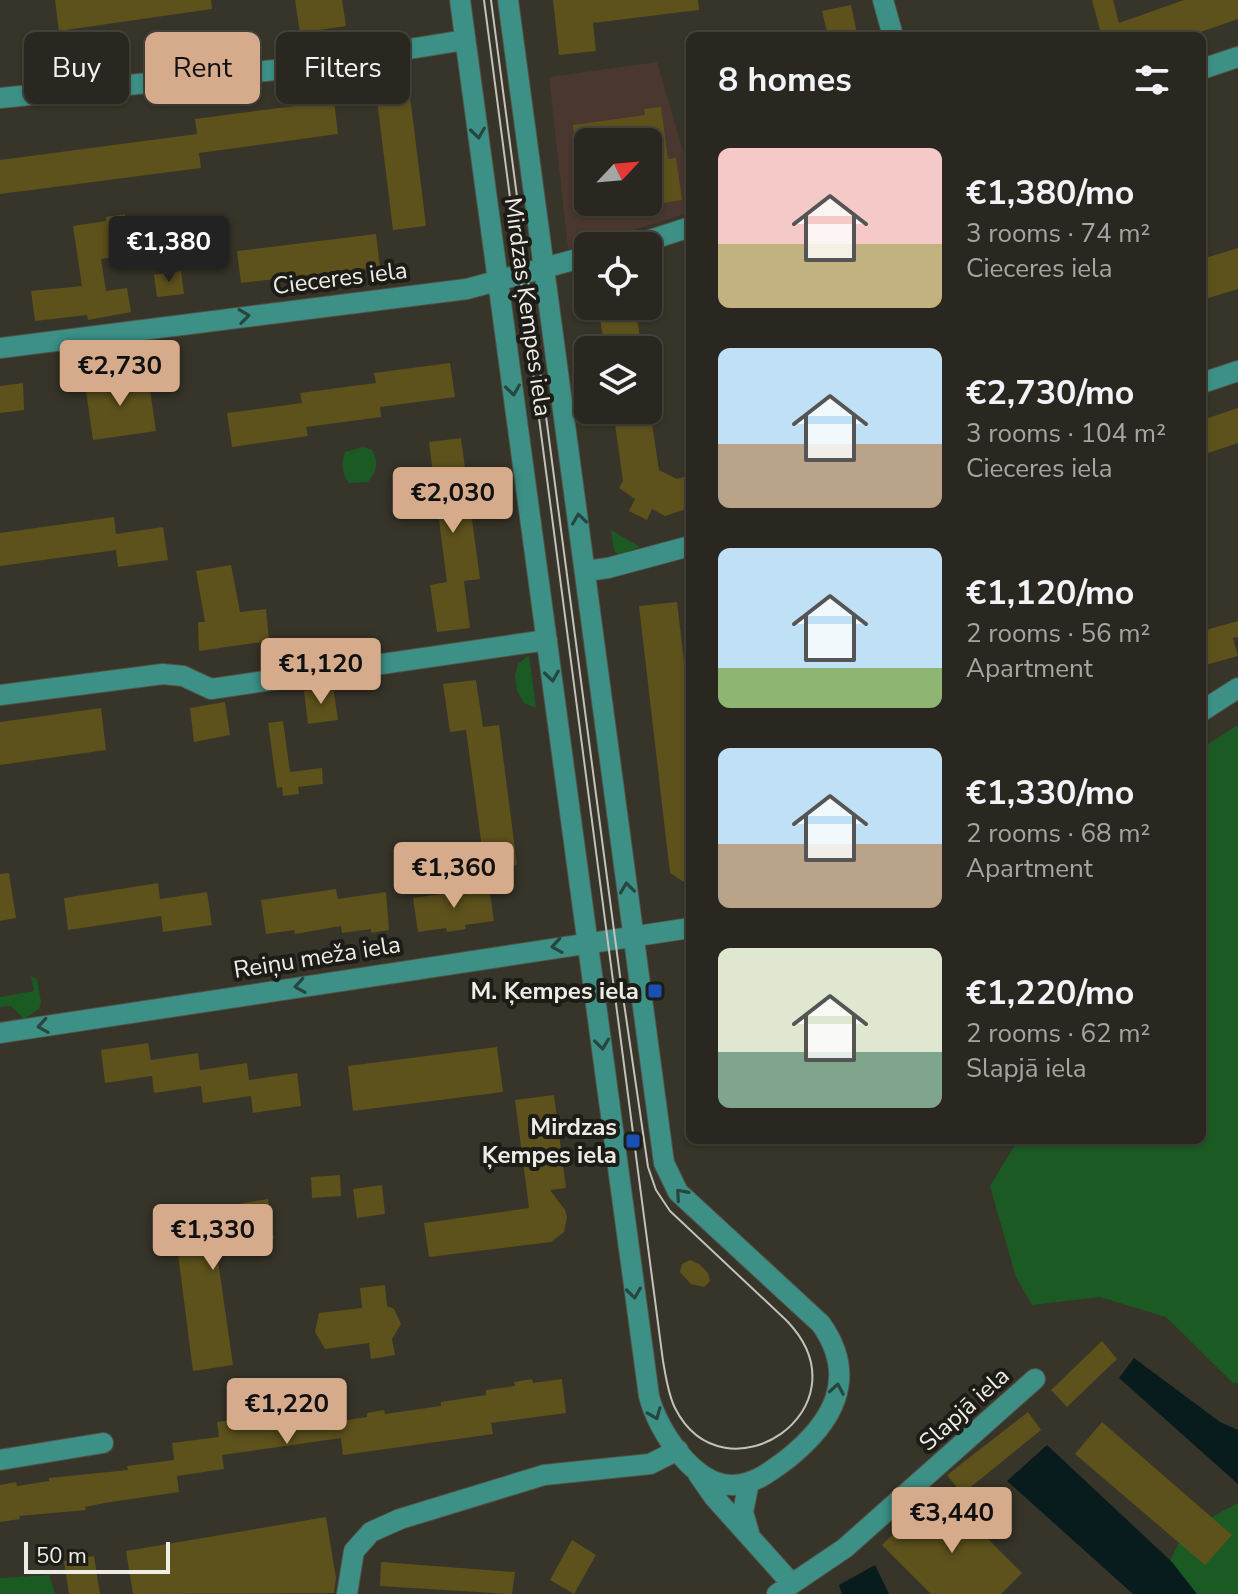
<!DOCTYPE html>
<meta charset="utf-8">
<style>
body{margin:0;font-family:"Nunito Sans",sans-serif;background:#312f28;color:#f1f3f6;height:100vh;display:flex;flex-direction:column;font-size:30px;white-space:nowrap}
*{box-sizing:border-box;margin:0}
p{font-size:26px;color:#a5a5a4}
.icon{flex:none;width:44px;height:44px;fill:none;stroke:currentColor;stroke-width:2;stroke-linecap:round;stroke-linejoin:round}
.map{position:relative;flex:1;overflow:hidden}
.side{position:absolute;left:686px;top:32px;width:520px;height:1112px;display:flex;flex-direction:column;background:#29271f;border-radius:12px;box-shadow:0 2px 6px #0004,0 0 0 2px #45443d}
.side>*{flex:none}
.top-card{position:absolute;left:24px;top:32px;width:542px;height:72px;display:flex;gap:16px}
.needle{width:52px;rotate:64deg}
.buttons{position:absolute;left:574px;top:128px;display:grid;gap:16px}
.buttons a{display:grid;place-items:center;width:88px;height:88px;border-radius:12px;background:#29271f;box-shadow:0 2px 6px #0004,0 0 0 2px #45443d;font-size:40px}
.scale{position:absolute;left:24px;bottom:20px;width:146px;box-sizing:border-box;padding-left:8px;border:4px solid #eeede5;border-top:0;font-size:22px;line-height:28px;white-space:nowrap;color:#eeede5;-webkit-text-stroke:6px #1d1c17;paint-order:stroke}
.price{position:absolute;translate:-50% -68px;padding:0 18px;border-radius:8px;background:#d6ab8b;color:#111;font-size:26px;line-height:52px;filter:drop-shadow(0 2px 4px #0008)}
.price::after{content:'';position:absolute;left:50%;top:48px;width:24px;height:18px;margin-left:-12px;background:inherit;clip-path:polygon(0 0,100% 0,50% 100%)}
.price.current{background:#222;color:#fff}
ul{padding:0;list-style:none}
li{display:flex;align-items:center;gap:24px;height:200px;padding:0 32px}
li span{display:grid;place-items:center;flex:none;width:224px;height:160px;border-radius:12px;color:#555}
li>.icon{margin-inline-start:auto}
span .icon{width:96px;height:96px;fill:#fffc;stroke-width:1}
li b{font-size:34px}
h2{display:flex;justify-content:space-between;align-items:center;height:96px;padding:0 32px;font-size:34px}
.chip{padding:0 28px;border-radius:12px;background:#29271f;box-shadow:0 2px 6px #0004,0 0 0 2px #45443d;font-size:28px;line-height:72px}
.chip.current{background:#d6ab8b;color:#111}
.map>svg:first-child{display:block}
.commercial{fill:#4a372f;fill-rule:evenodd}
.green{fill:#1c5a24}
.water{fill:#091c1d}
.building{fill:#5d521c}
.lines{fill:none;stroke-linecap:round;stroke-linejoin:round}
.minor-casing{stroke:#545247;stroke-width:22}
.minor{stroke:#3c9086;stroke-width:20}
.tram{stroke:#c3c1b9;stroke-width:2}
.oneway{stroke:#28453e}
.transit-dot{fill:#1a4fb4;stroke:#1d1c17;stroke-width:3}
.labels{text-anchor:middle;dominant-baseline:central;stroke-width:8;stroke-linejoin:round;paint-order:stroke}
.street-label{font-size:24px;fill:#eeede5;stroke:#1d1c17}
.poi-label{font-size:24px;font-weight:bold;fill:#eeede5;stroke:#1d1c17;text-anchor:end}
</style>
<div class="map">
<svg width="1238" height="1594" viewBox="0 0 1238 1594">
<rect width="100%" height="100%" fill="#373429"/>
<!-- commercial -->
<path class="commercial" d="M657 62 690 175V213L568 249 549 77ZM588 142H648V202H588Z"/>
<!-- green -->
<path class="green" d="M363 447 372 450C379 462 377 471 368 482L349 483C342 475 341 462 345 452Z
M611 530 640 547 619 555 614 551Z
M529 655 536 708 524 703 517 691 515 675 518 664Z
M1238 725V1383H1233L1166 1317 1100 1297 1032 1305 1016 1277 990 1186 1018 1140H1202V748Z
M31 976 37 979 41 1002 39 1009 24 1019 11 1006 0 1007V997L34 991Z
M1238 1503V1594H1154L1184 1532Z
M49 1575 55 1594H0V1578Z"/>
<!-- water -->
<path class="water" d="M1134 1358 1220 1422 1238 1430V1484L1119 1378Z
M1047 1445 1172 1562 1197 1594H1133L1007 1481Z
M875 1565 889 1594H842L839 1585Z"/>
<!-- building -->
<path class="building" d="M55 0H211L212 9 59 31Z
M295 0H342L346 26 300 33Z
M553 0H698L699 10 593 23 596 51 559 55Z
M1092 0H1113L1119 23 1184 0H1238V19L1189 36H1090L1100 30Z
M851 5 857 34 828 36 822 11Z
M409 88 426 226 393 230 376 92Z
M334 101 338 134 199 153 201 168 0 194V160L197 134 195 119Z
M661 107 668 159 676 158 682 200 648 205V142H575L573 125 645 115 644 109Z
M125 214 131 255 101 259 106 291 127 288 131 312 88 320 87 315 35 321 31 291 82 286 73 226 106 221V217Z
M376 234 380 267 241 283 237 251Z
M1238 248V289L1202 300V259Z
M181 271 184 294 157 297 154 275Z
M598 306H635L642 350H605Z
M450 363 455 397 380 407 381 417 306 427 308 436 232 447 227 413 302 403 300 393 376 383 374 373Z
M148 376 156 431 93 440 85 384Z
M23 383 24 410 0 413V386Z
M1238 408V443L1202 455V420Z
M613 410H650L659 470 677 479 690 475V508L665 516 652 509 647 520 629 511 635 499 619 488 623 481Z
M461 438 480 579 464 581 470 628 437 632 430 585 447 582 429 442Z
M114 517 116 534 163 527 168 560 118 567 116 550 0 566V533Z
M231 565 240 612 266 609 269 641 199 651 198 622H205L196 571Z
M677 602 690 711V886L670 873 639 606Z
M1238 621V637L1233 638 1238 656 1202 666V631Z
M476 680 483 727 499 725 517 865 485 870 466 730 450 732 443 684Z
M333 687 338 720 308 724 304 691Z
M225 702 230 735 194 742 190 708Z
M101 708 106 750 0 765V722Z
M283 721 290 772 322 768 323 784 298 787 299 794 283 796 282 787 277 788 268 723Z
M9 873 16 918 0 921V874Z
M158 883 160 899 207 892 212 925 163 932 161 916 68 930 64 898Z
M489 887 494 921 465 925 466 929 447 932 446 928 418 932 413 898Z
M336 889 338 899 386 892 389 930 371 933V929L342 933 341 926 295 934 294 930 266 934 261 900Z
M148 1043 151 1060 198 1053 200 1070 247 1063 249 1080 297 1073 301 1106 253 1113 251 1096 203 1103 201 1086 154 1093 152 1076 105 1083 101 1050Z
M497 1047 503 1092 353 1111 348 1066Z
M554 1095 566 1188 550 1190 565 1210 567 1217 564 1232 551 1242 429 1257 424 1223 529 1208 515 1100Z
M340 1175 341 1196 312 1198 311 1177Z
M382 1185 385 1214 357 1218 353 1189Z
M268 1199 274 1239 216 1247 233 1365 193 1371 173 1215Z
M690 1260 699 1264 708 1273 710 1281 704 1287 691 1284 680 1272 682 1264Z
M385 1285 387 1306 394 1309 401 1324 392 1339 395 1355 371 1359 369 1343 325 1349 315 1332 319 1313 362 1308 360 1288Z
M1102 1341 1117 1359 1067 1407 1051 1390Z
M532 1379 533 1383 562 1379 566 1413 491 1423 493 1434 343 1455 341 1438 222 1455 224 1469 177 1476 179 1492 104 1503 85 1507 86 1510 19 1516 20 1519 0 1522V1485L16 1482 17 1486 49 1481V1478L128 1470 127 1466 174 1460 172 1443 219 1437 217 1422 311 1409 313 1425 367 1417V1413L384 1410 385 1414 441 1406V1402L486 1395V1390L515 1386 514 1382Z
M1028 1412 1041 1430 962 1494 947 1475Z
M1102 1422 1232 1535 1205 1565 1075 1454Z
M945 1496 1022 1573 1001 1594H931L882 1545 897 1530 904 1537Z
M326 1517 336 1578 334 1593 133 1594 126 1551Z
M572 1540 596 1555 574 1594 550 1580Z
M94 1556 100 1594H69L64 1561Z
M381 1562 515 1572 512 1594 380 1586Z"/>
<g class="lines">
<defs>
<path id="minor" d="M460 0 649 1396C657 1429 693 1485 732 1485 753 1485 770 1472 786 1460 833 1423 859 1378 821 1324L678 1192 664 1163 508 0
M883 0 893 36
M1202 69 1238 57
M0 98 285 69 465 40
M632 246 690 227
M0 348 467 289 588 256
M1202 383 1238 371
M586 571 608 568 690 546
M0 695 163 674 183 676 211 689 547 640
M1202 711 1238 688
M0 1033 690 928
M0 1460 103 1443
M698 1474 714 1497 792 1584
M749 1482 743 1512 749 1533
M347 1594 354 1551 371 1532 400 1519 544 1475 650 1464 678 1450
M777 1594 845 1548 1035 1379"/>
</defs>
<!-- minor casing -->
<use href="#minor" class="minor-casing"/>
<!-- minor -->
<use href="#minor" class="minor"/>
<!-- tram -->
<path class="tram" d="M484 0 663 1361C666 1377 668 1394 675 1408 724 1505 871 1409 787 1321L670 1211 656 1190 648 1167 620 976 491 0"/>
</g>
<!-- one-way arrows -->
<defs><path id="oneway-chevron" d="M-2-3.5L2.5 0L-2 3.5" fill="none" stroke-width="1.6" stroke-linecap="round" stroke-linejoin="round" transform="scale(2)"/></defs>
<g class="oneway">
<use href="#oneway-chevron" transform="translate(478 133) rotate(82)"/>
<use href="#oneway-chevron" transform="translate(244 316) rotate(-7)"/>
<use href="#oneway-chevron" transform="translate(513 390) rotate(82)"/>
<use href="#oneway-chevron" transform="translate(579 519) rotate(-98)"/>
<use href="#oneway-chevron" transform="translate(552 676) rotate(82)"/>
<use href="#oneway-chevron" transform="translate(627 888) rotate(-97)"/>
<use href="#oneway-chevron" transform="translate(557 946) rotate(171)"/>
<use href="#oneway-chevron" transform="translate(300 986) rotate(171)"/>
<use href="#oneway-chevron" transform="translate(43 1026) rotate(171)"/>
<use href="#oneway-chevron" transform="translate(602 1044) rotate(83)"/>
<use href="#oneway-chevron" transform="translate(681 1194) rotate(-131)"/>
<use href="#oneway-chevron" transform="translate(634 1293) rotate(82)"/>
<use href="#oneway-chevron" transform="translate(837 1389) rotate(-80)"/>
<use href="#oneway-chevron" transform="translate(655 1414) rotate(68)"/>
</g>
<!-- markers -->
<g class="transit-dot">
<rect x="647" y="983" width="16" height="16" rx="4"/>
<rect x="625" y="1133" width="16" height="16" rx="4"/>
</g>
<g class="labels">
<!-- street labels -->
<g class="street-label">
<text transform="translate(340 278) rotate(-7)">Cieceres iela</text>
<text transform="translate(528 307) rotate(82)">Mirdzas Ķempes iela</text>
<text transform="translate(317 957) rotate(-9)">Reiņu meža iela</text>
<text transform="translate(964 1409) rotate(-42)">Slapjā iela</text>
</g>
<!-- poi labels -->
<g class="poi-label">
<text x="639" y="991">M. Ķempes iela</text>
<text x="617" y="1127">Mirdzas<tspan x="617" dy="28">Ķempes iela</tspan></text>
</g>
</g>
</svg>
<div class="buttons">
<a><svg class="needle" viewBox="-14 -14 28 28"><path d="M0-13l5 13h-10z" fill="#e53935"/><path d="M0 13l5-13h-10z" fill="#a5a5a4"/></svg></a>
<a><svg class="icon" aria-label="locate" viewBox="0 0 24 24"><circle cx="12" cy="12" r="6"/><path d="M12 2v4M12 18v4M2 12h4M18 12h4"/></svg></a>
<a><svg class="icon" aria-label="layers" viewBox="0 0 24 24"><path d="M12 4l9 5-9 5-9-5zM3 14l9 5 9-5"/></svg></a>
</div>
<div class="scale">50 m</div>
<b class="price current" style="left:169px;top:284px">€1,380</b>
<b class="price" style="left:120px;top:408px">€2,730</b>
<b class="price" style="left:453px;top:535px">€2,030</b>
<b class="price" style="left:321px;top:706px">€1,120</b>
<b class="price" style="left:454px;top:910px">€1,360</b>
<b class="price" style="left:213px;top:1272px">€1,330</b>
<b class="price" style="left:287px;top:1446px">€1,220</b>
<b class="price" style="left:952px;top:1555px">€3,440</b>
<div class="top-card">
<a class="chip">Buy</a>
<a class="chip current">Rent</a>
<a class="chip">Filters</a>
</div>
<section class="side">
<h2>8 homes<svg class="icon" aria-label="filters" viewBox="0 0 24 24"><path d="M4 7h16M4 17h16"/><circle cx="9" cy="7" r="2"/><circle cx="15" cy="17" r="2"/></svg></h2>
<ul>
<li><span style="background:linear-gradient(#f6c9c9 60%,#c2b280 0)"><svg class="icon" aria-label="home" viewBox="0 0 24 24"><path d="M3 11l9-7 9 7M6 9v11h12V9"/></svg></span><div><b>€1,380/mo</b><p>3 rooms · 74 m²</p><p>Cieceres iela</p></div></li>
<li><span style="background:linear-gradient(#bfe0f5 60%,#b9a48a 0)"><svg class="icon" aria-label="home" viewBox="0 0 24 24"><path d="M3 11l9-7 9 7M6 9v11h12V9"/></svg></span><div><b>€2,730/mo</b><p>3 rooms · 104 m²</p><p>Cieceres iela</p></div></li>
<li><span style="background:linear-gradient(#bfe0f5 75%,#8fb573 0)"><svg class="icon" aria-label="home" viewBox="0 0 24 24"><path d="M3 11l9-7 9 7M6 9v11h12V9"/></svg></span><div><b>€1,120/mo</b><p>2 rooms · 56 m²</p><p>Apartment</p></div></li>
<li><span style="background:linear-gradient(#bfe0f5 60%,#b9a48a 0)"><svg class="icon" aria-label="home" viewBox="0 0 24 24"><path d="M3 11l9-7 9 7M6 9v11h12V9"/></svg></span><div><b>€1,330/mo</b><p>2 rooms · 68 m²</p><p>Apartment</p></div></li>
<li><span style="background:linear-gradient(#dfe7d0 65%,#7fa58c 0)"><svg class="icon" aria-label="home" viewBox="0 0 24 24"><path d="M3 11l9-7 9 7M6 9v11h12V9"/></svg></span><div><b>€1,220/mo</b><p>2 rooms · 62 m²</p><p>Slapjā iela</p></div></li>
</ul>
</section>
</div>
